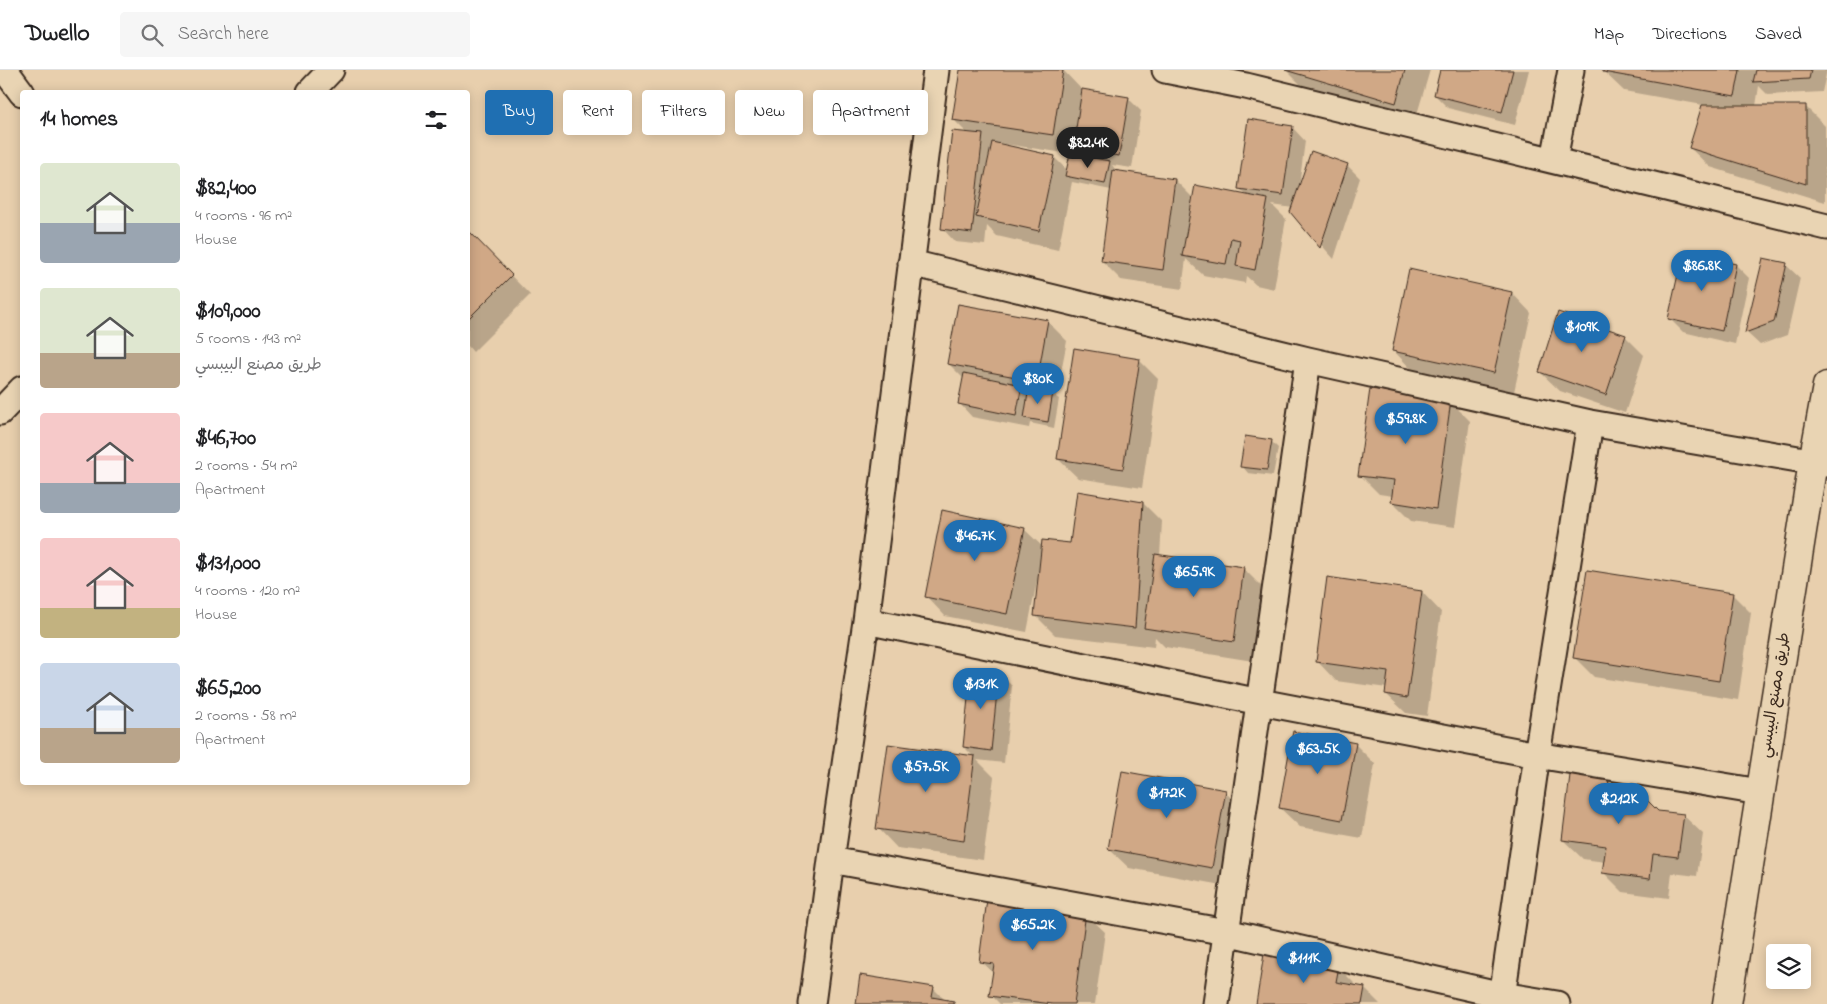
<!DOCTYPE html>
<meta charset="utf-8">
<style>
body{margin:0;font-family:"Indie Flower","Playpen Sans Arabic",sans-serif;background:#f6f6f6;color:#202124;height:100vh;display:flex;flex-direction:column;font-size:19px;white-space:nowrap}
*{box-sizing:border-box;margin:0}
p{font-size:16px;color:#757577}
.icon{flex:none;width:28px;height:28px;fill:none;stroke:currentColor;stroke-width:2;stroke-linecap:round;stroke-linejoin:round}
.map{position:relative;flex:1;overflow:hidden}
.details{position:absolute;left:20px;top:20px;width:450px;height:695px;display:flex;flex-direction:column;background:#fff;border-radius:5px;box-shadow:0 2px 12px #0003}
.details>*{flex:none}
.hud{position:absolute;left:485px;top:20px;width:475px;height:45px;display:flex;gap:10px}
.controls{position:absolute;left:1766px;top:874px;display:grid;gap:10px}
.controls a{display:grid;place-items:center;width:45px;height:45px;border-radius:5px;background:#fff;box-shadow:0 2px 12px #0003;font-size:25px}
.price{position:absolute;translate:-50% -42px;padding:0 11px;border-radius:18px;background:#1f6fb2;color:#fff;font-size:16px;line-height:32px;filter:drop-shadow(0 1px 2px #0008)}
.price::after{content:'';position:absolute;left:50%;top:30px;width:15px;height:11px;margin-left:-8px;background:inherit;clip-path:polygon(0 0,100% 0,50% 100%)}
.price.active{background:#222;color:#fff}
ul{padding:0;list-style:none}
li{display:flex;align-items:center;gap:15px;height:125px;padding:0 20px}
li span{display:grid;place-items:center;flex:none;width:140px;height:100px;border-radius:5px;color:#555}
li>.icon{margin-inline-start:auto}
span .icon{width:60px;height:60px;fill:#fffc;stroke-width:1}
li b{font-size:21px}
h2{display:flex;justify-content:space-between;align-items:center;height:60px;padding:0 20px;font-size:21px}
.chip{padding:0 18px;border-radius:5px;background:#fff;box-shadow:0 2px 12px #0003;font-size:18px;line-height:45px}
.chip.active{background:#1f6fb2;color:#fff}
header{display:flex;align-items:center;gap:30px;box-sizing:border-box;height:70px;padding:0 25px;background:#fff;border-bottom:1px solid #e0e0e0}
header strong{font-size:24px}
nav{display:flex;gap:28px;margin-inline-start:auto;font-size:18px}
.search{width:350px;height:45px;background:#f6f6f6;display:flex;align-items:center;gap:12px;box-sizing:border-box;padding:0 18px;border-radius:5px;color:#757577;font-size:19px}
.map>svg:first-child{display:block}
.shadow{fill:#0003;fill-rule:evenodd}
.building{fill:#d0a886;stroke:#3b2a1e}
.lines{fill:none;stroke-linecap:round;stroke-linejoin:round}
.minor-casing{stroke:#3b2a1e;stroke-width:29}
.secondary-casing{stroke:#3b2a1e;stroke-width:31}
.minor{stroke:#e9d4b3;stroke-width:25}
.secondary{stroke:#e9d4b3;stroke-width:28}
.labels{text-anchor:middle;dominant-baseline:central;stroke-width:4;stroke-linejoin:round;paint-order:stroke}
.street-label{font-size:16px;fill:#3b2a1e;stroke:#e9d4b3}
</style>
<header>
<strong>Dwello</strong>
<div class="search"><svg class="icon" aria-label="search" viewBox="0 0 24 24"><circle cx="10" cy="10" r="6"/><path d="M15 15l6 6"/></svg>Search here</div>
<nav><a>Map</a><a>Directions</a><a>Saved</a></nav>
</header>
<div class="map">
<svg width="1827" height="934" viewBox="0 0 1827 934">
<rect width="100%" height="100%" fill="#e8cfad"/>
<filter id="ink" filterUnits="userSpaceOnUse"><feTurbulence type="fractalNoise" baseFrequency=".02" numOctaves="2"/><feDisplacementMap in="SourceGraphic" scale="10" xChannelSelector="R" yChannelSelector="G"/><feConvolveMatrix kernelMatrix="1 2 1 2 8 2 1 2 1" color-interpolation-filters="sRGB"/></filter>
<g filter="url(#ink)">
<!-- shadow -->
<path class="shadow" d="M961 0H1063L1082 20 1128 28 1141 41 1132 98 1112 95 1115 99V102L1175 110 1194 129 1247 126 1240 119 1292 57 1305 71 1299 117 1347 95 1360 108 1334 189 1292 142 1293 138 1272 135 1286 149 1274 219 1256 215 1246 206 1245 213 1203 205 1186 189 1182 219 1121 210 1102 191 1111 120 1072 112 1058 180 997 166 987 156 985 175 955 172 942 158 968 64 953 49ZM998 73 1071 84 1068 101 1054 87 998 75ZM1074 77 1084 88 1072 85Z
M1286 0H1430L1415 51 1306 20Z
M1441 0H1529L1515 55 1448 38 1435 25Z
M1604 0H1827L1822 22 1768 25 1759 16 1756 36H1805L1825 56V132L1710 97 1690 78 1703 35 1624 21 1604 2Z
M468 162 530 225 473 282 468 276Z
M1764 189 1786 195 1800 208 1787 265 1760 275 1747 263Z
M1736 195 1749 208 1735 274 1683 262 1670 249Z
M1512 223 1531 243 1514 322 1412 300 1393 280Z
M1047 251 1067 271 1056 327 1059 329 1054 358 1030 353 1029 358 972 347 959 333 964 309 949 294Z
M1625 266 1644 285 1625 343 1560 321 1540 302Z
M1139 290 1158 309 1142 418 1078 408 1058 389Z
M1450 331 1470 351 1455 457 1411 451 1392 432 1393 426 1379 424 1360 405Z
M1271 371 1278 378 1273 406 1248 403 1242 396Z
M1143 433 1162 452 1160 486 1244 499 1263 518 1253 591 1165 577 1155 567 1154 577 1055 565 1035 545 1039 512 1037 511 1027 562 945 546 926 526 1024 459 1043 477 1071 474Z
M1422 522 1441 542 1427 646 1406 643 1386 624 1387 618 1336 611 1317 591Z
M1732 524 1751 543 1738 630 1594 607 1575 588Z
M999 603 1012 616 1004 693 977 690 994 707 983 790 897 778 878 758 889 675 975 688 964 677Z
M1355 674 1375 694 1362 768 1300 757 1280 738Z
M1606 703 1626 723 1627 727 1657 742 1683 745 1703 764 1697 806 1672 803 1669 828 1623 822 1604 803 1605 792 1583 789 1563 770Z
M1225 722 1245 741 1232 817 1129 798 1109 779Z
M1085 843 1105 862 1095 934H1000L991 925 994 904 980 891Z
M1338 897 1358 917 1364 918 1380 934H1257Z
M933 918 945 930 954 932 956 934H857Z"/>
<!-- building -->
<path class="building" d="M960 0H1063L1053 65 952 50Z
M1285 0H1405L1396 33Z
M1440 0H1513L1502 42 1434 25Z
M1603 0H1740L1735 26 1603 2Z
M1756 0H1811L1809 9 1753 12Z
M1082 19 1129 27 1119 86 1073 78Z
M1702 35H1806V114L1689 78Z
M1248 49 1293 56 1283 125 1238 119Z
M952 61 983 64 972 163 941 159Z
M992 72 1055 86 1039 161 976 147Z
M1311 81 1348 94 1320 178 1290 142Z
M1070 84 1110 91 1105 114 1065 106Z
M1113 100 1175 109 1163 200 1101 191Z
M1195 115 1268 129 1255 200 1236 196 1240 170 1231 168 1226 194 1182 186Z
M468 160 512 205 468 249Z
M1683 182 1736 194 1722 261 1668 249Z
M1763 188 1787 193 1774 252 1745 263Z
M1409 199 1512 222 1494 303 1392 281Z
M958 234 1048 250 1037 311 947 294Z
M1558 242 1626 265 1606 325 1539 302Z
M1074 278 1140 289 1123 399 1057 389Z
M964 303 1022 315 1016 346 958 334Z
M1029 317 1053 322 1048 352 1024 348Z
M1370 319 1451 330 1436 439 1391 432 1394 410 1358 406Z
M1245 366 1272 370 1267 400 1240 397Z
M1077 421 1143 432 1135 558 1034 546 1042 470 1070 473Z
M942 440 1025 458 1007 544 925 527Z
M1155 484 1244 497 1234 572 1144 558Z
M1587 500 1733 523 1719 611 1573 588Z
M1327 507 1422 521 1407 628 1385 624 1388 602 1316 592Z
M971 599 999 602 991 681 963 677Z
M1293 661 1356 673 1342 750 1279 738Z
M888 674 975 686 964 771 876 759Z
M1571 697 1607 702 1610 722 1647 730 1658 741 1684 744 1678 787 1653 784 1650 809 1602 803 1606 776 1562 770Z
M1122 701 1226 720 1212 798 1108 779Z
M987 829 1086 842 1074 934H1052L989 926 994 894 979 892Z
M1264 884 1339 896 1336 912 1365 917 1362 934H1256Z
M860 905 934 917 932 927 954 931V934H856Z"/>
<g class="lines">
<defs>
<path id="minor" d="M5 0 22 23
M1165 0 1246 16 1827 157
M310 22 331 0
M1554 90 1571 0
M911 193 1308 290 1590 353 1827 394
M0 342 22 319
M866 551 1260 632 1537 685 1760 722
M831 790 1226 862 1502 925 1557 934
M812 934 831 790 866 551 936 0
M1216 934 1308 290
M1501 934 1537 685 1590 353"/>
<path id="secondary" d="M1727 934 1813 392 1827 316"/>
</defs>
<!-- minor casing -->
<use href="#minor" class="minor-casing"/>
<!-- secondary casing -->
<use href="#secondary" class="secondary-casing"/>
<!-- minor -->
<use href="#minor" class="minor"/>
<!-- secondary -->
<use href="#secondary" class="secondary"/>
</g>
</g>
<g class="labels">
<!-- street labels -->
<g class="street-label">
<text transform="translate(1775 625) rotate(-81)">طريق مصنع البيبسي</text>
</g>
</g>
</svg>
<div class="controls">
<a><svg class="icon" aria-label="layers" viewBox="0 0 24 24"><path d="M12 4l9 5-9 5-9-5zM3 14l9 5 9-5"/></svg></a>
</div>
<b class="price active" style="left:1088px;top:99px">$82.4K</b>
<b class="price" style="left:1702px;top:222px">$86.8K</b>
<b class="price" style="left:1582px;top:283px">$109K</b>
<b class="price" style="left:1038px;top:335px">$80K</b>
<b class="price" style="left:1406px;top:375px">$59.8K</b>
<b class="price" style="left:975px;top:492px">$46.7K</b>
<b class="price" style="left:1194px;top:528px">$65.9K</b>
<b class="price" style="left:981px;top:640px">$131K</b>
<b class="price" style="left:1318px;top:705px">$63.5K</b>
<b class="price" style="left:926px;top:723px">$57.5K</b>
<b class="price" style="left:1167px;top:749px">$172K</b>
<b class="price" style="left:1619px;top:755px">$212K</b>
<b class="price" style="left:1033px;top:881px">$65.2K</b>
<b class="price" style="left:1304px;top:914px">$111K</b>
<div class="hud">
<a class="chip active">Buy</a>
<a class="chip">Rent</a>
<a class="chip">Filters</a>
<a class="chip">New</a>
<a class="chip">Apartment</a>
</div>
<section class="details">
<h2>14 homes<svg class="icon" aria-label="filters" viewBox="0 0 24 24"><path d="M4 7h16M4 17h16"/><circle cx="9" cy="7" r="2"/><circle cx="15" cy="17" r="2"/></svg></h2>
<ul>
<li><span style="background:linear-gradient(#dfe7d0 60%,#9aa5b1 0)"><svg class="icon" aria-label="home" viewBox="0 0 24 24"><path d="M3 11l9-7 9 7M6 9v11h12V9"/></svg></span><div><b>$82,400</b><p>4 rooms · 96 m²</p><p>House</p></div></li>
<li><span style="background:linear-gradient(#dfe7d0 65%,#b9a48a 0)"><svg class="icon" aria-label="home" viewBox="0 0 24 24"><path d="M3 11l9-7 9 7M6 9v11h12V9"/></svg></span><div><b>$109,000</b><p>5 rooms · 143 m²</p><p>طريق مصنع البيبسي</p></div></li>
<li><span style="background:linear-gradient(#f6c9c9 70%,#9aa5b1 0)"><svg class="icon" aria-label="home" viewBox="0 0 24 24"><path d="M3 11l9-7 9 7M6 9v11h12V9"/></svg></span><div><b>$46,700</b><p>2 rooms · 54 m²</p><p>Apartment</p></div></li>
<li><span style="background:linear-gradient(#f6c9c9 70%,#c2b280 0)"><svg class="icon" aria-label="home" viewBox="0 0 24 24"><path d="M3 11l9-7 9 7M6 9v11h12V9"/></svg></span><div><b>$131,000</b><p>4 rooms · 120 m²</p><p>House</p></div></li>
<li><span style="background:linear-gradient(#c9d6e8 65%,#b9a48a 0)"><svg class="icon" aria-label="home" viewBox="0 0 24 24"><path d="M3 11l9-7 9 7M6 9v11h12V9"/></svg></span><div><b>$65,200</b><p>2 rooms · 58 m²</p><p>Apartment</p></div></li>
</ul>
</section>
</div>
